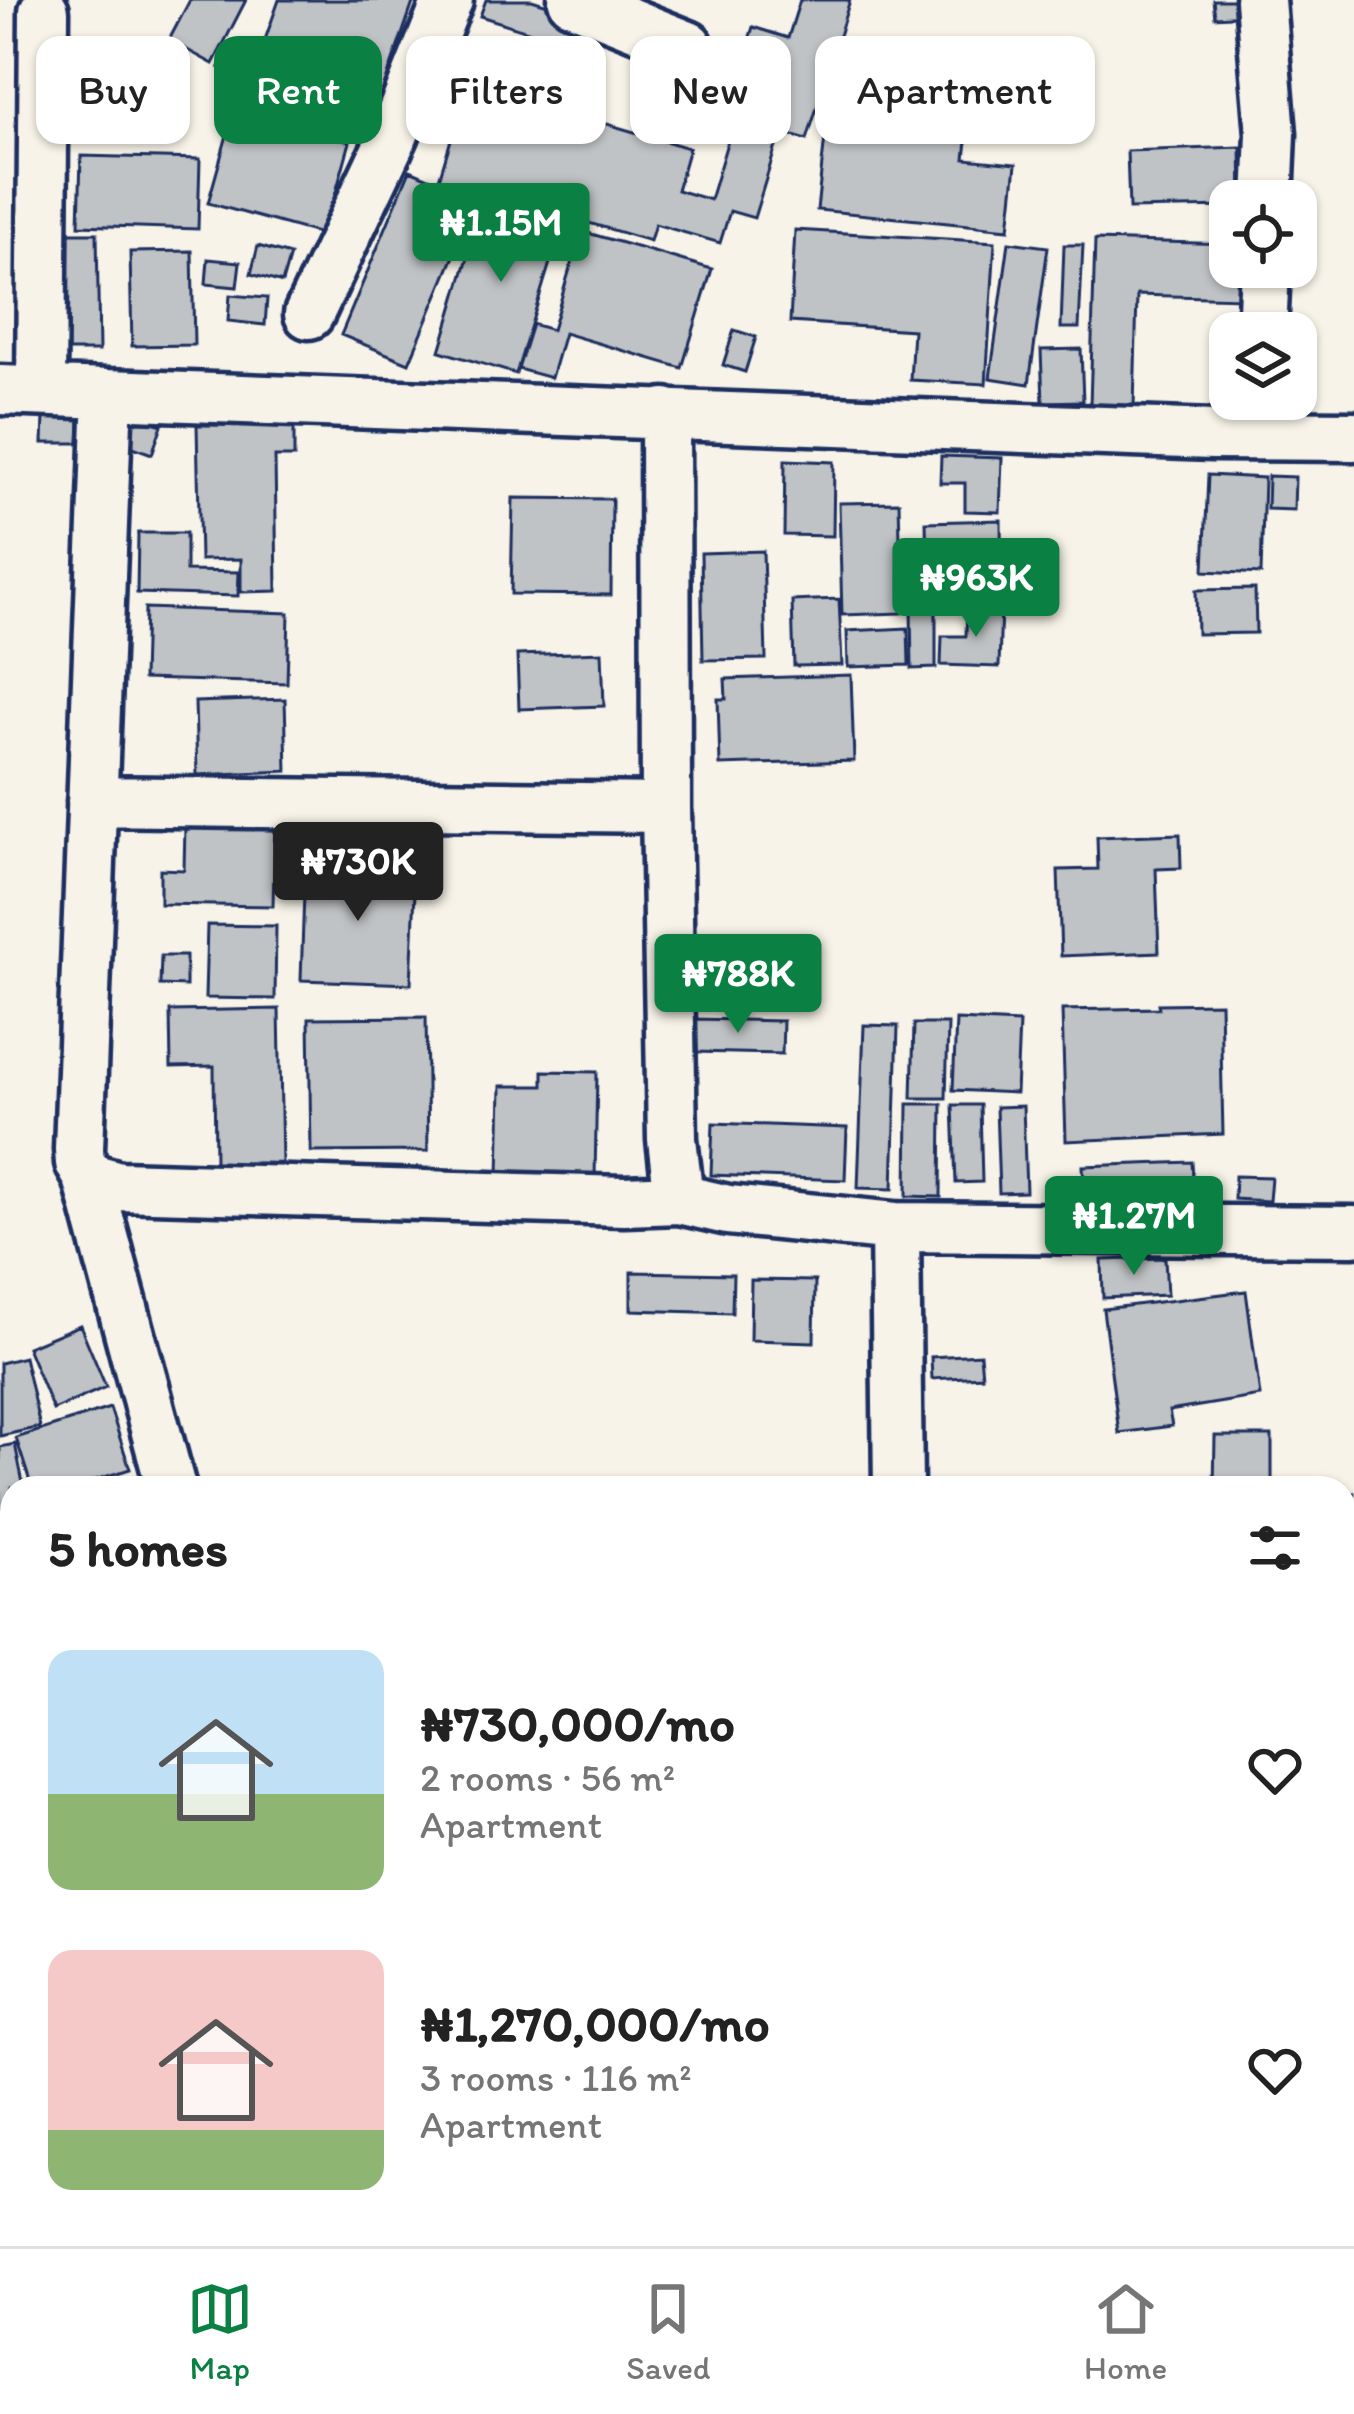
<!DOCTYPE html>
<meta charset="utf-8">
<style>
body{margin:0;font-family:Itim,sans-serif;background:#f6f6f6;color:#222;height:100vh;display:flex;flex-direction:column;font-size:45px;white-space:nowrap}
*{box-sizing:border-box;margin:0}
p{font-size:39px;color:#767676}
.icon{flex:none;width:66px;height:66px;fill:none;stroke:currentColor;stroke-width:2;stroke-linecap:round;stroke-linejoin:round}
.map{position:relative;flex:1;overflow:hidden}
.side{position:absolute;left:0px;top:1476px;width:1356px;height:771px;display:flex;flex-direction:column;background:#fff;border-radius:36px 36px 0 0;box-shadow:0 3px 9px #0004}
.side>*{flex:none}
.guide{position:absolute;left:36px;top:36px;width:1284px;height:108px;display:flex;gap:24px}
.controls{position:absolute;left:1209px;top:180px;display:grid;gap:24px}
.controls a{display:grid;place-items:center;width:108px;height:108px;border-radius:24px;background:#fff;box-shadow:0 3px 9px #0004;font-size:60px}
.price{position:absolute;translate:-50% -102px;padding:0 27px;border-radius:12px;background:#0b8043;color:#fff;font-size:39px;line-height:78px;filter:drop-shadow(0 3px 6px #0008)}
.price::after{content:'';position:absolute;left:50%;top:72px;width:36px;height:27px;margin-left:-18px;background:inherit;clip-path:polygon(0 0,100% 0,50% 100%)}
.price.current{background:#222;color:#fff}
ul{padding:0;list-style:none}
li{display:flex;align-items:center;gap:36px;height:300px;padding:0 48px}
li span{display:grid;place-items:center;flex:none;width:336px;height:240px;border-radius:24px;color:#555}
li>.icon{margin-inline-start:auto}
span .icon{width:144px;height:144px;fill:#fffc;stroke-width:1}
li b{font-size:51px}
h2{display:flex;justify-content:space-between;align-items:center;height:144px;padding:0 48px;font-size:51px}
.pill{padding:0 42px;border-radius:24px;background:#fff;box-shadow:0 3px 9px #0004;font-size:42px;line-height:108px}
.pill.current{background:#0b8043;color:#fff}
.tabs{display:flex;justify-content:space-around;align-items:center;height:168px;border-top:3px solid #e0e0e0;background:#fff;font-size:33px;color:#767676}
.tabs a{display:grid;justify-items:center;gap:6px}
.tabs .current{color:#0b8043}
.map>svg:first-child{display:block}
.building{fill:#c0c3c5;stroke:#1b2f5e;stroke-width:3}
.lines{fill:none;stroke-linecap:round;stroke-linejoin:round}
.minor-casing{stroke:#1b2f5e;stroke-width:57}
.minor{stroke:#f7f3e8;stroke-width:48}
</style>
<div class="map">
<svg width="1354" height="2246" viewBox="0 0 1354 2246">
<rect width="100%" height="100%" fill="#f7f3e8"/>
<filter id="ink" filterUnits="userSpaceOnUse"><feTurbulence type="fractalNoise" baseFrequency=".00833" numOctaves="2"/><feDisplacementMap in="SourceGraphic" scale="24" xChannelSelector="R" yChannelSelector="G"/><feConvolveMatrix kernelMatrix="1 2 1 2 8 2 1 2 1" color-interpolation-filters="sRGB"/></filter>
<g filter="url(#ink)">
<!-- building -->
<path class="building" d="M190 0H246L213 64 169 40Z
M279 0H414L369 130 248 88Z
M486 0H532L576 14 566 43 480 16Z
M800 0H850L807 140 725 116 753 27 788 38Z
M1213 0H1245L1246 15 1215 17Z
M481 41 529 55 506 132 536 140 546 106 689 148 677 190 710 200 732 126 778 140 754 218 730 211 720 243 655 224 650 241 439 179Z
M231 42 257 55 245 79 219 67Z
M845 51 955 53V78L845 76Z
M73 60 143 61 142 142 71 140Z
M850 83 972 95 965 159 1016 164 1009 229 817 210 828 109 847 111Z
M234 110 350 142 324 235 208 203Z
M1241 147 1242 201H1230V207L1129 209 1127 151Z
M81 156 200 159 198 229 79 225Z
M410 170 478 199 409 363 341 335Z
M486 197 563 220 516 374 440 351Z
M795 230 995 242 986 384 910 380 913 330 790 322Z
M581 231 712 269 682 368 564 333 551 378 518 369 532 324 552 330Z
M60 233H97L99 351H62Z
M1095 240 1230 244V267H1243L1242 298 1137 295 1134 408 1090 406Z
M1009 242 1048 247 1029 384 990 378Z
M1064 245H1083L1079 328H1061Z
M258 246 290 255 282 283 251 274Z
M192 251 194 345 132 346 130 252Z
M208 259 240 262 237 287 206 284Z
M230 295 267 298 265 325 228 321Z
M734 330 756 337 745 372 723 365Z
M1081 349 1083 401 1043 402 1041 350Z
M132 415 162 425 152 454 122 443Z
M44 417 80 418 79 443H43Z
M197 425H294V457H275L277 591 241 592V559L200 560Z
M941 456 1002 458 1000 512 965 511V483H940Z
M785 460 834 462 833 536 784 535Z
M1208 475 1264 478 1261 574 1204 571Z
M1268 476 1295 477 1294 510 1267 509Z
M513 498 612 499 611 595 511 594Z
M899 502 902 613 842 615 839 503Z
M1001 520 1002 599 928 601 926 522Z
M138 533H186V571L239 572 238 596 137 593Z
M763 551 766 659 703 660 701 553Z
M1255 589 1256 633 1197 634 1196 590Z
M839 599 842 665 794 666 792 601Z
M967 605 1001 606 999 667 941 665 942 636H966Z
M145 608 289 613 287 683 143 679Z
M911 608H936V668L912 669Z
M908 628 909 665 848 667 847 631Z
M602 652 604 706 519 709 517 655Z
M851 675 854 761 720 765 718 699H726L725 679Z
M285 699 287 771 197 775 195 702Z
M185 825 275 827 273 906 160 904V869L184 870Z
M1180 834 1181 868 1156 869 1159 952 1061 956 1058 870 1098 869 1097 837Z
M305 864 416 868 411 984 301 980Z
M207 925 276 926 275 999 205 998Z
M161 956H186V986L160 985Z
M1220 1003 1223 1134 1066 1141 1062 1010 1159 1008 1158 1004Z
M279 1009 282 1163 215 1164 214 1066 171 1067 170 1011Z
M426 1017 428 1151 311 1152 309 1018Z
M694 1019 783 1021 782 1054 694 1052Z
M956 1020 1019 1023 1016 1093 953 1090Z
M914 1024H948L946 1098H912Z
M864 1025 898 1026 893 1189 858 1188Z
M543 1071 597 1072 595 1178 499 1177 501 1086H543Z
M908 1104H942L941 1197 907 1196Z
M953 1105H980L982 1182 956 1183Z
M1023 1106 1026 1192 999 1193 996 1107Z
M713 1123 847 1128 845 1180 711 1175Z
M1192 1162 1194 1196 1085 1199 1083 1166Z
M1235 1176 1271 1177 1269 1201 1234 1199Z
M1165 1258 1167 1295 1103 1298 1102 1260Z
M631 1272 733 1274 732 1313 631 1310Z
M751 1280 815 1281 814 1342 750 1340Z
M1246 1291 1260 1396 1169 1411 1172 1426 1119 1433 1103 1309Z
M80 1325 106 1387 53 1410 27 1347Z
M980 1354 982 1376 932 1379 931 1357Z
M24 1357 40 1427 0 1436V1363Z
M110 1408 130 1469 70 1488H32L16 1438Z
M1215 1436H1272V1488H1214Z
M15 1444 24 1488H12V1510L0 1512V1447Z
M1354 1493V1577H1344V1494Z
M1344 1693H1354V1796L1344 1797Z
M1344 2059 1354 2060V2149L1344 2148Z
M952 2235H986L987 2246H952Z"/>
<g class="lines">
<defs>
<path id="minor" d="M573 0 688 46
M1260 0 1271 134 1268 201
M309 314 393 136 448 0
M1262 333 1265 267
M0 390 1213 435 1354 436
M41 391 44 11
M108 394 79 1149 80 1163 88 1177 119 1186 624 1201 679 1199
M665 413 666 808 672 1139 679 1199 728 1210 895 1227 1354 1231
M92 801 666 808
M88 1177 171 1488
M895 1227 898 1488
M1344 1633 1354 1632
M0 1828H12
M928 2235 929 2246"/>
</defs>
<!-- minor casing -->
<use href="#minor" class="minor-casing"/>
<!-- minor -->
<use href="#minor" class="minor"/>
</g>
</g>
</svg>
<div class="controls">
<a><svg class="icon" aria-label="locate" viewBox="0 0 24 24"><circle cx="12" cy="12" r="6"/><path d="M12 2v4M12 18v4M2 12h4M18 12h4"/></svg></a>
<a><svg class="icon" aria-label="layers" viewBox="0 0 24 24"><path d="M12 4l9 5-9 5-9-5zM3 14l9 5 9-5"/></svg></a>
</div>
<b class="price" style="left:501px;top:285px">₦1.15M</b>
<b class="price" style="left:976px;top:640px">₦963K</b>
<b class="price current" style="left:358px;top:924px">₦730K</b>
<b class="price" style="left:738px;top:1036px">₦788K</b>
<b class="price" style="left:1134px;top:1278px">₦1.27M</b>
<div class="guide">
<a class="pill">Buy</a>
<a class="pill current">Rent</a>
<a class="pill">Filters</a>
<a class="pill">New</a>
<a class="pill">Apartment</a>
</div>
<section class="side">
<h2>5 homes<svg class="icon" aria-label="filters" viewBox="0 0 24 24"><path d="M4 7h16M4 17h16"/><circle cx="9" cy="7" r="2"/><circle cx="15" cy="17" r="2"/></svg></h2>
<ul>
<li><span style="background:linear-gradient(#bfe0f5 60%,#8fb573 0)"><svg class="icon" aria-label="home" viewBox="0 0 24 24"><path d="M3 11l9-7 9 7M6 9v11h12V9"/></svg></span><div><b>₦730,000/mo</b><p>2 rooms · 56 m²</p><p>Apartment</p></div><svg class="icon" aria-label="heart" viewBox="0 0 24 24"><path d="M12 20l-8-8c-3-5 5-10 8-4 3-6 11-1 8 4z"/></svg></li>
<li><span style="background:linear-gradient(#f6c9c9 75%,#8fb573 0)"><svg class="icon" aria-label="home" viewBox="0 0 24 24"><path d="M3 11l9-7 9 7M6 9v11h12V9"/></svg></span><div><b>₦1,270,000/mo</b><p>3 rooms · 116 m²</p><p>Apartment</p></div><svg class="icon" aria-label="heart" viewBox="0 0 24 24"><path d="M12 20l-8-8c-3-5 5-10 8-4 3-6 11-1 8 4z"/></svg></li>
</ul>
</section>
</div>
<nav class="tabs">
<a class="current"><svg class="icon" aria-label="map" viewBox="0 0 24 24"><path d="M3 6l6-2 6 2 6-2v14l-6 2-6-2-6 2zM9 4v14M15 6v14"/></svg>Map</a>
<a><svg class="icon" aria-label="saved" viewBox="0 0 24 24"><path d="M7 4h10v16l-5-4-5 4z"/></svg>Saved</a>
<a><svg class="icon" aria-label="home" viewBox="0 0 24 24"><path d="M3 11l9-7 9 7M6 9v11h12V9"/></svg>Home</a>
</nav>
